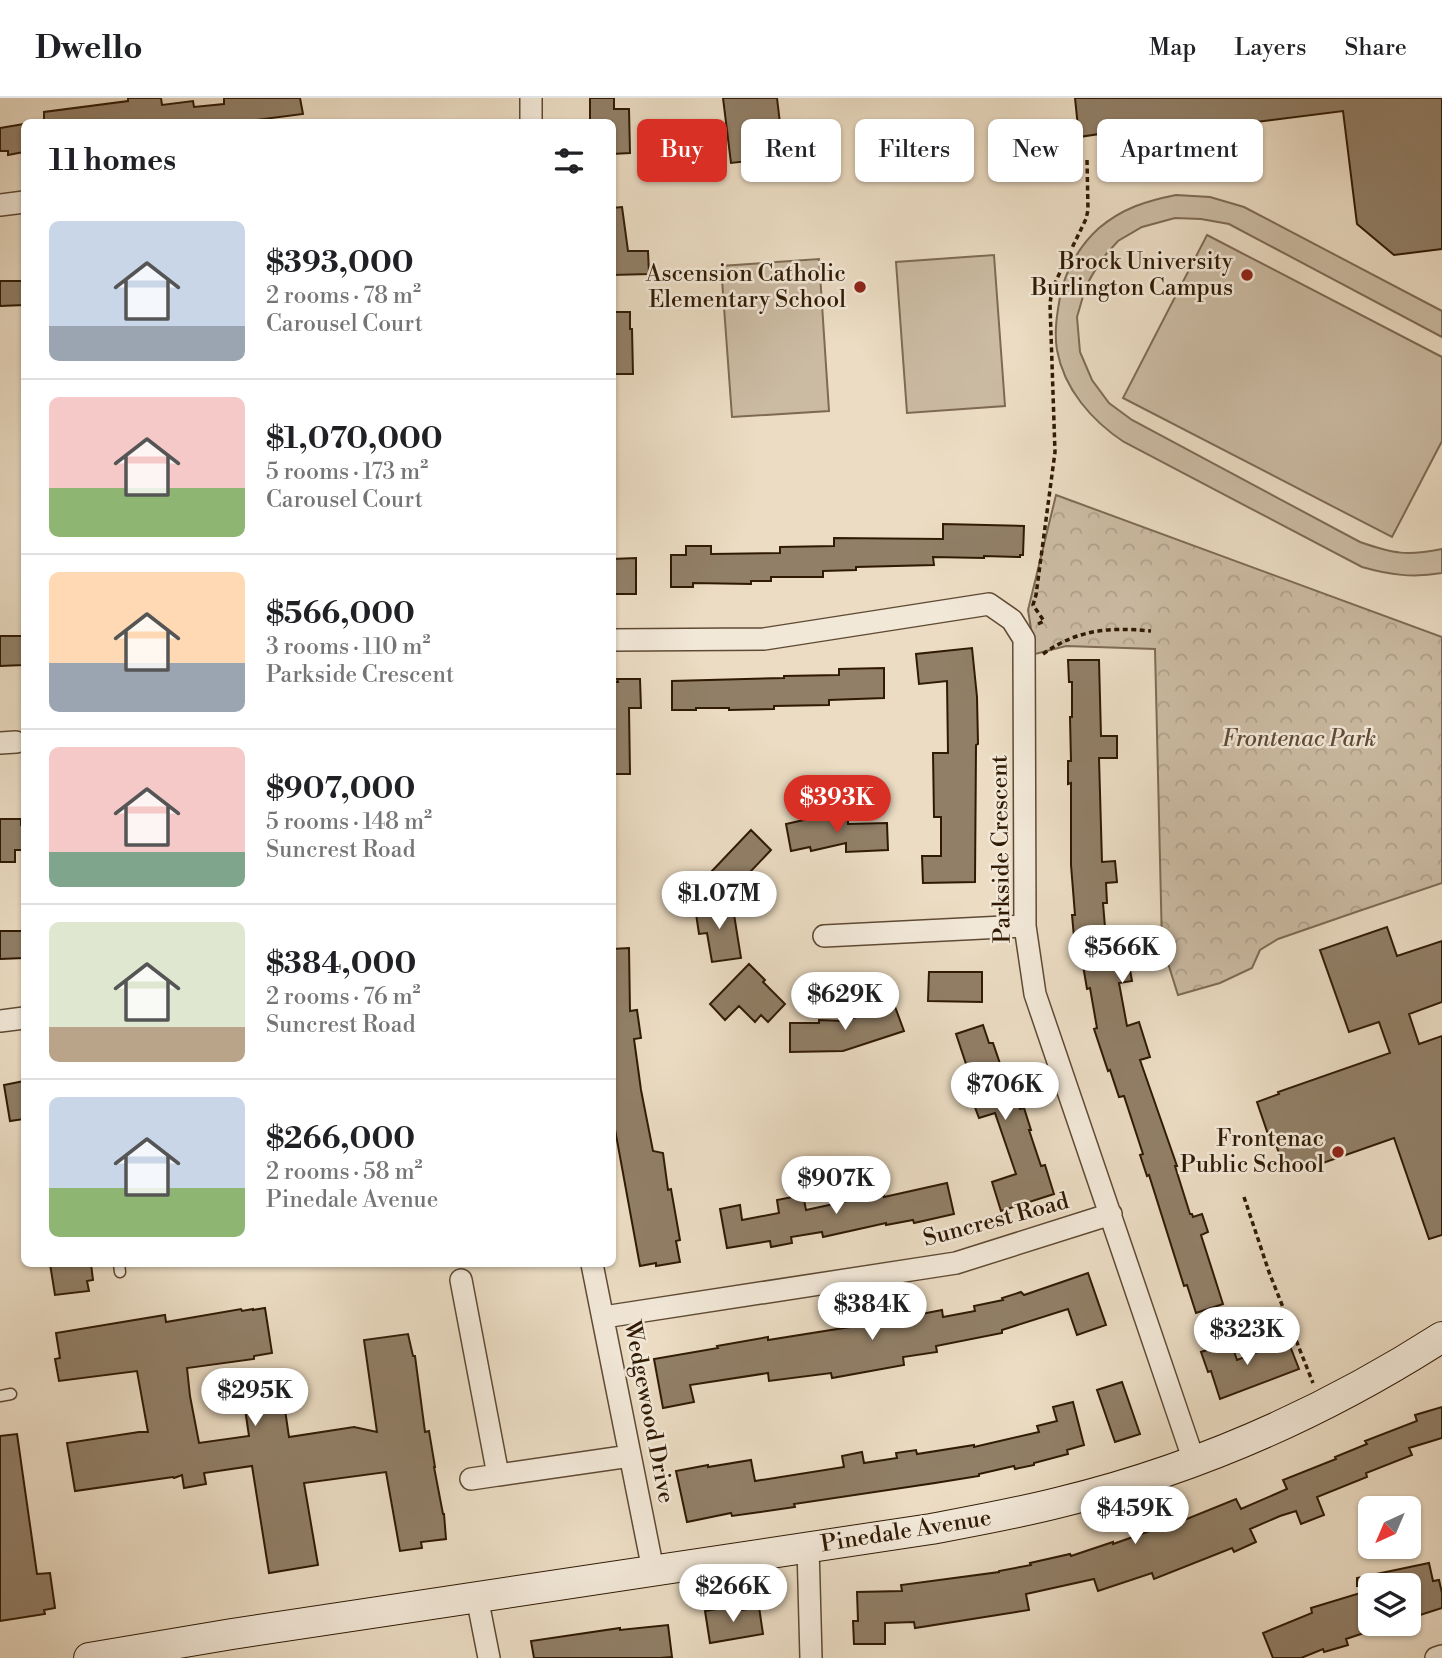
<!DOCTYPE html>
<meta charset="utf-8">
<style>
body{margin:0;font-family:"Libre Bodoni",serif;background:#f2f2f2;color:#202124;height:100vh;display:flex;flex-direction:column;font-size:26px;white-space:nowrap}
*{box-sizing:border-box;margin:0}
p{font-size:23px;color:#757577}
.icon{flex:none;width:38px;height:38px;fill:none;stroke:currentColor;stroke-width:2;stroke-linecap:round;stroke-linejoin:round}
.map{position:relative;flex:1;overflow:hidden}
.side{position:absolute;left:21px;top:21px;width:595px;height:1148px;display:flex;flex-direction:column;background:#fff;border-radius:10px;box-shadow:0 2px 5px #0004}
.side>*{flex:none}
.hud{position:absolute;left:637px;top:21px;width:665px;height:63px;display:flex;gap:14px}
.needle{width:46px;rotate:224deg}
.fabs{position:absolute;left:1358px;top:1398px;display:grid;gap:14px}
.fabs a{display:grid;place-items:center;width:63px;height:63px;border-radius:10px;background:#fff;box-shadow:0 2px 5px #0004;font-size:35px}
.price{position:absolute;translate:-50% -60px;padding:0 16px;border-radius:24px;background:#fff;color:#222;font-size:23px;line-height:46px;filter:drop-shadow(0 2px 4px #0008)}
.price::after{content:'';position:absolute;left:50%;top:42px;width:21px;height:16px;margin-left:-10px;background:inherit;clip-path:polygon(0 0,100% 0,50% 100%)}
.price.on{background:#d93025;color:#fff}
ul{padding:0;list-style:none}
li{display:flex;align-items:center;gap:21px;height:175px;padding:0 28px}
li+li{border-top:2px solid #e0e0e0}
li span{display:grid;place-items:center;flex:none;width:196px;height:140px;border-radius:10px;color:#555}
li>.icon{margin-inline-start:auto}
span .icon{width:84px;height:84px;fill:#fffc;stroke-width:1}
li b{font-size:30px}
h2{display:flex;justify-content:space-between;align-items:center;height:84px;padding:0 28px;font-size:30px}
.chip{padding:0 24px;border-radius:10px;background:#fff;box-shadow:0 2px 5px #0004;font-size:24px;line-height:63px}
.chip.on{background:#d93025;color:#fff}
header{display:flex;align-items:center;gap:42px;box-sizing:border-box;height:98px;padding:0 35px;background:#fff;border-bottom:2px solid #e0e0e0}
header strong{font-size:33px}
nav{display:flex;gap:38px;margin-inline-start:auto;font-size:24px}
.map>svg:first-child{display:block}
.green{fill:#cbbba3;stroke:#7e6a54;stroke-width:2}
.park{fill:url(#park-crowns);stroke:#7e6a54;stroke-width:2}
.building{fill:#917f67;stroke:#301a04;stroke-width:2}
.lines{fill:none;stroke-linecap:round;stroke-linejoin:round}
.lane-casing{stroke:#5f4a34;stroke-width:13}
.street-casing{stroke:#5f4a34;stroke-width:24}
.secondary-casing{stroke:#301a04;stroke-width:32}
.path{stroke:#301a04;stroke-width:3.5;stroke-dasharray:5 3.5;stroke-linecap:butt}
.lane{stroke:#f2e8d8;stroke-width:10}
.street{stroke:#f2e8d8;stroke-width:21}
.secondary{stroke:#f2e8d8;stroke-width:30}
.poi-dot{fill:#8f2418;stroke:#f2e8d8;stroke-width:2.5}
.labels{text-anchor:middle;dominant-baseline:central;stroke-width:5;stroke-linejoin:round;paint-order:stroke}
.poi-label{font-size:23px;fill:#301a04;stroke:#f2e8d8;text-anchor:end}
.park-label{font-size:23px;font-style:italic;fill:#5e4a34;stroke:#f2e8d8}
.street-label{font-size:23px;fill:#301a04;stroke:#f2e8d8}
</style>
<header>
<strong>Dwello</strong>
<nav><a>Map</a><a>Layers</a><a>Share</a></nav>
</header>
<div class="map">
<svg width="1442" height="1560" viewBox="0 0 1442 1560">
<defs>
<pattern id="park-crowns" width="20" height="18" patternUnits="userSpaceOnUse" patternTransform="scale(1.75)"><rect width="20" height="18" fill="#cbbba3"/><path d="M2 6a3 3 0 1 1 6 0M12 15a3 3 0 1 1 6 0" fill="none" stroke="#afa08b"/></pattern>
</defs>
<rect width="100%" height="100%" fill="#ebdcc3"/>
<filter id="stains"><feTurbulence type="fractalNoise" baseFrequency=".00286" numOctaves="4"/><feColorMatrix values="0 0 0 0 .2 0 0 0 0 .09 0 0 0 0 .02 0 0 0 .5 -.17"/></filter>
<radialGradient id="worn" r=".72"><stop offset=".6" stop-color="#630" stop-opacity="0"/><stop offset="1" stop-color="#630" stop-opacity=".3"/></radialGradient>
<!-- green -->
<path class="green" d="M1176 97 1210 99 1244 109 1442 213V239L1229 126 1201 121 1175 120 1142 129 1118 143 1101 162 1086 188 1077 219 1080 254 1092 282 1109 305 1132 322 1360 444C1394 456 1407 458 1442 451V475C1413 480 1390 477 1362 469L1124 344C1092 323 1064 291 1057 252 1054 234 1057 216 1060 199 1065 173 1079 148 1099 130 1123 110 1146 103 1176 97Z
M1207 137 1442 259V343L1392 439 1123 300Z
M994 157 1005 308 907 315 896 164Z
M819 161 829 313 732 319 721 168Z"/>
<!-- park -->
<path class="park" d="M1056 397 1442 539V785L1356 814 1278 841 1260 852 1252 870 1220 885 1178 897 1162 846 1155 551 1066 548 1035 556 1028 512Z"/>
<!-- building -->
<path class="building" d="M128 0H161L162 7 193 3 194 9 224 6V0H300L303 16 256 22 257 24H44V14L128 3Z
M590 0H614V11H629L630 55 612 56V24H590Z
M723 0H777L784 59 731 65Z
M1075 0H1442V151L1394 157 1357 126 1343 13 1200 31 1201 34 1181 36V33L1114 42 1113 34 1079 39Z
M24 26V54L8 57V53H0V30Z
M622 109 628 153H648L649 176 612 177V110Z
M0 183H24V207L0 208Z
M612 214H630V231H632L633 276H612Z
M943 426 1024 428 1023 457H1020V459L984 458V460L933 459 934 467 856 469V472L823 473V479H771V483H751V486L693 485V489H671V457H686V448H711V456L780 455V449L834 448V440L943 441Z
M636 460V496H615V489H612V461Z
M0 538H24V562H22L23 567 0 568Z
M972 550 977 599 978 646 976 647 975 784 923 785 922 758H941V719H934L933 655H948L947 583 919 586 916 556Z
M1068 562H1099L1101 638H1117V660H1099L1102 764 1115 763 1117 784 1106 785 1107 805H1103L1108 865 1128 861 1132 883 1119 885 1127 928 1139 924 1150 959 1140 962 1177 1068H1175L1190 1116H1192L1193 1119 1202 1116 1208 1134 1201 1137 1223 1206 1196 1215 1187 1187 1184 1188 1149 1077 1147 1078 1140 1057 1143 1056 1124 998 1119 999 1110 972 1108 973 1094 931 1097 930 1090 890 1087 891 1078 838 1074 839 1072 817H1075L1071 767V685L1068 686V663H1071L1070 619H1072V584H1069Z
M884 570V600L829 602V607L774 608V611L729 612V610H696V612H672V583L784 580V578L839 577V571Z
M617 581H640L641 610H629L630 676H612V584H618Z
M826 717 827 720H848V726L887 725 888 752 846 754V745L811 753 810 749 791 753 786 726Z
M0 721H21V727H24V752H15V764H0Z
M751 732 771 752 731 794 711 774Z
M732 804 741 860 712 864 707 835 699 836 695 809Z
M1387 829 1397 858 1442 843V904L1409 916 1419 946 1442 938V1137L1429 1141 1394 1040 1303 1072 1301 1066 1285 1072 1275 1044 1271 1045 1257 1004 1279 996 1278 994 1390 955 1379 924 1349 934 1320 852Z
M0 833H24V860L0 861Z
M629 850 630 913 637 912 641 940 634 941 641 992 653 1053 663 1055 668 1092 671 1091 680 1142 676 1143 680 1164 656 1168V1165L640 1168 612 1015V851Z
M749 866 765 882 763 884 785 906 768 924 761 917 755 924 739 908 725 922 710 906Z
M929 874H982V904L928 903Z
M894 906 904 933 843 953 790 954V925H819V922L845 923Z
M983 927 989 945H993L1009 992 1013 991 1020 1011 1024 1010 1031 1032H1029L1041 1068 1045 1067 1054 1096 1001 1113 992 1084 1016 1076 995 1015 979 1020 973 1004 978 1002 956 936Z
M24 983V1021L10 1023 4 987Z
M947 1085 954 1116 914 1125 913 1122 886 1127V1125L823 1139 822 1134 791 1139 792 1145 771 1149 770 1143 727 1150 720 1111 740 1107 742 1122 779 1115 777 1102 803 1097 806 1112 861 1100 859 1090 882 1086 884 1099Z
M50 1166H91L93 1182 87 1183 89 1193 55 1197Z
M1088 1175 1106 1227 1077 1237 1068 1211 1002 1232V1235L936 1248 937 1254 903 1259 904 1267 832 1280 831 1275 769 1283 768 1275 690 1287 694 1304 663 1310 654 1261 718 1250 717 1248 768 1239V1242L869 1226V1229L903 1223V1222L920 1219 921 1216 942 1212 943 1219 975 1213 974 1208 1003 1202 1002 1200 1021 1194 1024 1197Z
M265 1210 272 1255 254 1258V1261L187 1270 190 1298 199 1345 249 1338 244 1304 283 1298 289 1339 354 1329 377 1334 364 1242 408 1236 413 1258H415L425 1334 429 1333 435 1369H434L443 1416H444L446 1441 421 1444 422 1450 400 1453 386 1374 304 1385 318 1467 269 1475 252 1368 204 1375 206 1386 184 1390 182 1377 174 1380 173 1379 75 1393 67 1345 139 1334H148L137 1273 59 1283 55 1261 60 1260 56 1235 165 1217 166 1224 241 1211 242 1213 253 1211V1212Z
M1288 1243 1299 1271 1220 1301 1211 1273 1208 1274 1201 1254 1231 1244 1237 1262Z
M1122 1284 1140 1336 1115 1344 1097 1292Z
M1073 1304 1084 1347 1067 1352 1068 1356 1034 1365V1367L1015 1371 1014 1368 979 1376V1378L935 1385 794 1406 795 1409 732 1418 731 1415 687 1424 676 1373 708 1367V1369L751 1362 755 1383 844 1369 842 1358 862 1354 864 1365 897 1360 896 1355 916 1352 917 1356 974 1347V1349L1039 1334 1037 1328 1057 1323 1053 1309Z
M1442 1309V1340L1409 1350 1412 1357 1366 1375 1367 1379 1317 1399 1324 1417 1301 1426 1296 1413 1280 1418 1250 1431 1256 1444 1234 1454 1232 1450 1154 1481 1152 1475 1098 1493 1094 1481 1026 1496 1029 1512 915 1530 914 1524 885 1525V1546H854L853 1523H858L857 1494 902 1493 901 1487 999 1474V1473L1031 1467 1030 1465 1070 1456 1071 1458 1113 1444V1446L1161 1429 1162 1431 1236 1401 1241 1411 1287 1391 1283 1382 1336 1361 1335 1359 1367 1346 1365 1343 1417 1323 1415 1317Z
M17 1336 37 1476 50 1475 55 1510 44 1512 45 1516 0 1523V1338Z
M1429 1465 1433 1483 1439 1482 1442 1495V1510L1411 1520 1409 1507V1488H1357V1480Z
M1370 1492V1533L1346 1541 1348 1547 1324 1554 1323 1551 1301 1560H1273L1263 1535 1312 1515 1311 1510Z
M729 1509 730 1514 759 1509 763 1536 710 1545 705 1513Z
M668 1527 672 1559 660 1560H534L531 1543 620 1530V1532Z"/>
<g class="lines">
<defs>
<path id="lane" d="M119 1166 120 1174
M0 1298 11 1296"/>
<path id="street" d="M531 24V0
M0 107 24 104
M612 542 764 541 989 506 1012 522 1024 541 1025 828 1035 896 1194 1363
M0 645 16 644
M824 838 1025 828
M0 923 24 920
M592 1166 653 1472
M461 1182 498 1377 630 1358
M604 1219 956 1165 1111 1116
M471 1381 498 1377
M808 1449 811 1560
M477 1499 489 1560
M1436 1560 1442 1558"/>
<path id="secondary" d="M89 1560 232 1536 931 1431C974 1423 1018 1415 1061 1404 1197 1371 1325 1314 1442 1239"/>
</defs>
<!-- lane casing -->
<use href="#lane" class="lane-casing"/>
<!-- street casing -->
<use href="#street" class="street-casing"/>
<!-- secondary casing -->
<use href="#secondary" class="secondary-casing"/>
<!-- path -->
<path class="path" d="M1038 526 1044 523 1033 507 1036 497 1055 354 1050 206 1052 191 1086 121 1088 112 1087 62
M1043 556C1078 531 1110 529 1151 533
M1244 1099 1269 1174 1313 1285"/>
<!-- lane -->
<use href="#lane" class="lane"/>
<!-- street -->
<use href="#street" class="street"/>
<!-- secondary -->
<use href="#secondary" class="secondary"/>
</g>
<!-- markers -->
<g class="poi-dot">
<circle cx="1247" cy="177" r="7"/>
<circle cx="860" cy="189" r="7"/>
<circle cx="1338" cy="1054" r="7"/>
</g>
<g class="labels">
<!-- poi labels -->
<g class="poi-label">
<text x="1233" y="164">Brock University<tspan x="1233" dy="26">Burlington Campus</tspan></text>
<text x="846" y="176">Ascension Catholic<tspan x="846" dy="26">Elementary School</tspan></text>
<text x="1324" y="1041">Frontenac<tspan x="1324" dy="26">Public School</tspan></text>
</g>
<!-- park labels -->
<g class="park-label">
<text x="1299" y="641">Frontenac Park</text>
</g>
<!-- street labels -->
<g class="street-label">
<text transform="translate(1001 751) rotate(-91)">Parkside Crescent</text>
<text transform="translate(996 1122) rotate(-15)">Suncrest Road</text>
<text transform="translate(649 1314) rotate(79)">Wedgewood Drive</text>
<text transform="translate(906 1433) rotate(-9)">Pinedale Avenue</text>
</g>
</g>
<rect width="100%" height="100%" filter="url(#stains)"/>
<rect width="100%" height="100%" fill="url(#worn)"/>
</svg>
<div class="fabs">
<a><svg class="needle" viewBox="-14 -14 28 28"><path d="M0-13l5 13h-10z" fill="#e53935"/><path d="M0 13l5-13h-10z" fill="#757577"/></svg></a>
<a><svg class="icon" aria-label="layers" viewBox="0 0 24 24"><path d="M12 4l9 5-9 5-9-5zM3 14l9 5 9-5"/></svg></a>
</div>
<b class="price on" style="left:837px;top:737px">$393K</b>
<b class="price" style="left:719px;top:833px">$1.07M</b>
<b class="price" style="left:1122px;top:887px">$566K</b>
<b class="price" style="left:845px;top:934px">$629K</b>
<b class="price" style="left:1005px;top:1024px">$706K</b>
<b class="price" style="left:836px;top:1118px">$907K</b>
<b class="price" style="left:872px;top:1244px">$384K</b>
<b class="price" style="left:1247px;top:1269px">$323K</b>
<b class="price" style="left:255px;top:1330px">$295K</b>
<b class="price" style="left:1135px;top:1448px">$459K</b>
<b class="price" style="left:733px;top:1526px">$266K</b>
<div class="hud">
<a class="chip on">Buy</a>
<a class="chip">Rent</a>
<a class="chip">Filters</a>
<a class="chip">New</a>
<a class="chip">Apartment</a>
</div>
<section class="side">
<h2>11 homes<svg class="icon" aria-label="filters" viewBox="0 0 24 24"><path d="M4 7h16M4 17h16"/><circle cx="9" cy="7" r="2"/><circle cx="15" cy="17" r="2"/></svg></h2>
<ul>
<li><span style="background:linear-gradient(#c9d6e8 75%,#9aa5b1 0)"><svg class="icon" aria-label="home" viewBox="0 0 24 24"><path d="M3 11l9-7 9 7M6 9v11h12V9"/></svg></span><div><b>$393,000</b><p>2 rooms · 78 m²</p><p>Carousel Court</p></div></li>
<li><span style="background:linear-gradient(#f6c9c9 65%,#8fb573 0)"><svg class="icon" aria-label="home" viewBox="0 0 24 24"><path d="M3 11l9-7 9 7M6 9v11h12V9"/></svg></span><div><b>$1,070,000</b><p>5 rooms · 173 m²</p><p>Carousel Court</p></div></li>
<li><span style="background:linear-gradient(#ffd9b3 65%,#9aa5b1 0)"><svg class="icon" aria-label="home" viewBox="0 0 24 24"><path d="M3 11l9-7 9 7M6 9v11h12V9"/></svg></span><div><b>$566,000</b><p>3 rooms · 110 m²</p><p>Parkside Crescent</p></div></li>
<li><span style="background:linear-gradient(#f6c9c9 75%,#7fa58c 0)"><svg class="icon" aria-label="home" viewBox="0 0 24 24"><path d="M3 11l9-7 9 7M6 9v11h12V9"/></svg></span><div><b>$907,000</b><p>5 rooms · 148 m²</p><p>Suncrest Road</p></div></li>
<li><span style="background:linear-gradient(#dfe7d0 75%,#b9a48a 0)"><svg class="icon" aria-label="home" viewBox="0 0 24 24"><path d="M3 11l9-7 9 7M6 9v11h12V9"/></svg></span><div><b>$384,000</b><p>2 rooms · 76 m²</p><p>Suncrest Road</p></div></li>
<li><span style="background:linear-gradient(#c9d6e8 65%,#8fb573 0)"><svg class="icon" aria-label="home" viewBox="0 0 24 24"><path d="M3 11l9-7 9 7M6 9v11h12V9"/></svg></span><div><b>$266,000</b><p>2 rooms · 58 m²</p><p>Pinedale Avenue</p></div></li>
</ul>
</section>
</div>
